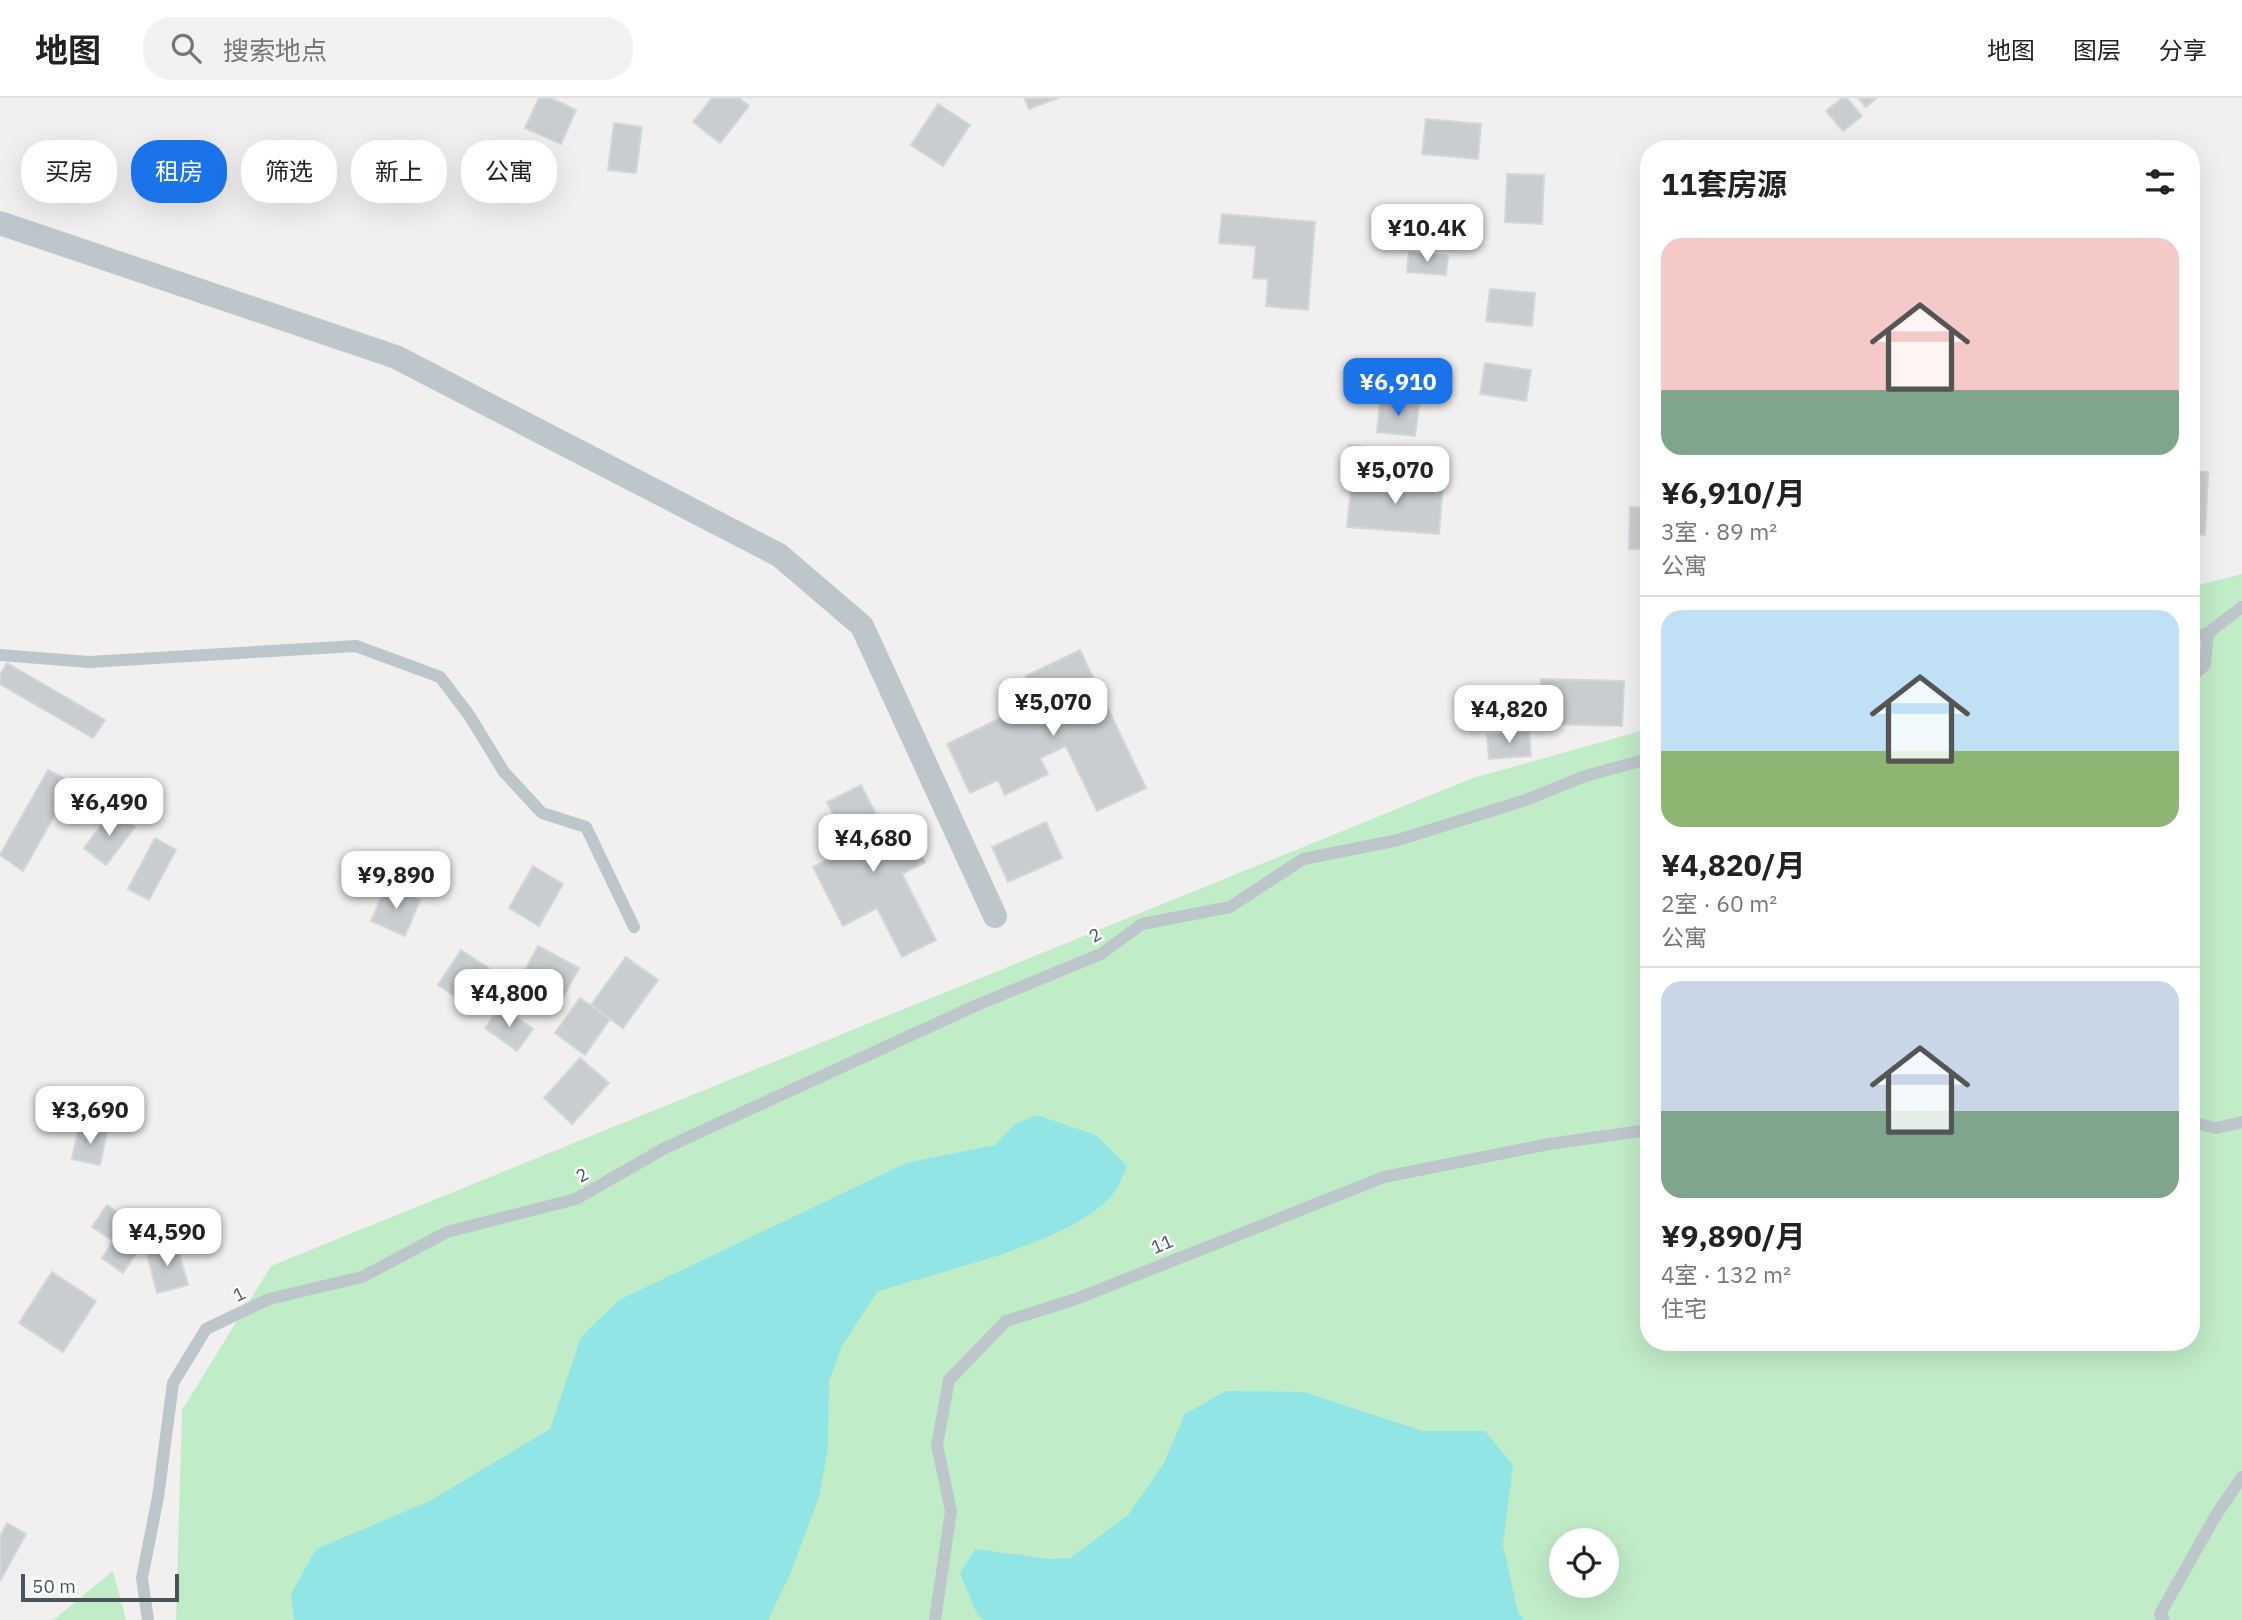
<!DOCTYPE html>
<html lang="zh">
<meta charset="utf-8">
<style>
body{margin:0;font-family:"IBM Plex Sans","Noto Sans SC",sans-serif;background:#f2f2f2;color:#222;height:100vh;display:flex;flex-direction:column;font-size:26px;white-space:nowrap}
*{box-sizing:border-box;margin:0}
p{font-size:23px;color:#767676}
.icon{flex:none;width:38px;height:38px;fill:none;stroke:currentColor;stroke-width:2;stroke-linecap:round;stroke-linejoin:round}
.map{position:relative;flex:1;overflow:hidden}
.panel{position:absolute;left:1640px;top:42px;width:560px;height:1211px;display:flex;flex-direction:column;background:#fff;border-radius:28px;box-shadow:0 7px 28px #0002}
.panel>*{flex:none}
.hud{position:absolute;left:21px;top:42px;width:665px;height:63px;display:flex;gap:14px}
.tools{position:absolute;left:1549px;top:1430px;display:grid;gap:14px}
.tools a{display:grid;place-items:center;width:70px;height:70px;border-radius:50%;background:#fff;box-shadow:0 7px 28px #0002;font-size:35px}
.scale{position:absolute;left:21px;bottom:18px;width:158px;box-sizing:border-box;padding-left:7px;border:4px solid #48565b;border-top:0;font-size:19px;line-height:24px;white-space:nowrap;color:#48565b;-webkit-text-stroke:5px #fff;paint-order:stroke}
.price{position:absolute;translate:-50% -60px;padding:0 16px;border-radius:14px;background:#fff;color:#222;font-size:23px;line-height:46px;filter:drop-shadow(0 2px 4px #0008)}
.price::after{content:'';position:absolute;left:50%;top:42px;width:21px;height:16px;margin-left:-10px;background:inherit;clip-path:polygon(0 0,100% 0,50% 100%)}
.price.on{background:#1a73e8;color:#fff}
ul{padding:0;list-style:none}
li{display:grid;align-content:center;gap:14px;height:371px;padding:0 21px}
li+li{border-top:2px solid #e0e0e0}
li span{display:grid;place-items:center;height:217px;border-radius:21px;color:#555}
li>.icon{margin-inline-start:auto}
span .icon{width:126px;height:126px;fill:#fffc;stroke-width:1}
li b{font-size:30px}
h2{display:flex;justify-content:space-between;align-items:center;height:84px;padding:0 21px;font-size:30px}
.tag{padding:0 24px;border-radius:28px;background:#fff;box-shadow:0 7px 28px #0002;font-size:24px;line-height:63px}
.tag.on{background:#1a73e8;color:#fff}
header{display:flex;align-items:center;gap:42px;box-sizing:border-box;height:98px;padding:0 35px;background:#fff;border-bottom:2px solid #e0e0e0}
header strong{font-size:33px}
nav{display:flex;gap:38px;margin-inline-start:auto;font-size:24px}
.search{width:490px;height:63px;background:#f2f2f2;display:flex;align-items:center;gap:18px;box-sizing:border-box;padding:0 24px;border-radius:28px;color:#767676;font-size:26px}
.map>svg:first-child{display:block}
.green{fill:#c1ecc8;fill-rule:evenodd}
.water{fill:#91e6e5}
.building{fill:#c9cdd0;stroke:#d3d7da;stroke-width:2}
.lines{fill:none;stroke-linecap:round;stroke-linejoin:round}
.lane{stroke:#bcc6cb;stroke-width:12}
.street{stroke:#bcc6cb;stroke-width:24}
.labels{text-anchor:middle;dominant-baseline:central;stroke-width:5;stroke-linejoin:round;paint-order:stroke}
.street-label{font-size:18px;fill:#48565b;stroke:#fff}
</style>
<header>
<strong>地图</strong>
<div class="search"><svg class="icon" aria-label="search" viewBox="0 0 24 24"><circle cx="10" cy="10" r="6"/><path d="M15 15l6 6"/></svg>搜索地点</div>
<nav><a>地图</a><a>图层</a><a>分享</a></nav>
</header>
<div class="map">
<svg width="2242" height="1522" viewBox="0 0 2242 1522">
<rect width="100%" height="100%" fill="#f1eff0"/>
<!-- green -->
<path class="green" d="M2242 476V1522H176L182 1312 271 1168 1473 680 1648 631V1244H2191V489ZM1561 1442H1606V1488H1561Z
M113 1473 126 1522H53Z"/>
<!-- water -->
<path class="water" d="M1037 1017 1096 1037 1127 1068C1123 1077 1119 1089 1112 1097 1069 1147 941 1172 877 1194L842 1248 829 1284 828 1350 819 1399 791 1474 768 1522H294L291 1496 316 1451 430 1403 550 1331 581 1239 619 1202 906 1065 995 1047 1015 1026Z
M1226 1293 1304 1294 1423 1333H1485L1513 1367 1503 1447 1518 1514 1524 1522H984L977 1516 960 1475 975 1451 1049 1461 1070 1460 1128 1417 1164 1365 1185 1316Z"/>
<!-- building -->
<path class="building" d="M539 0H551L576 12 561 46 525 30Z
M712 0H739L749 8 720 45 693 24Z
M1024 0H1058L1029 11Z
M1842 0H1847L1862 18 1843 33 1826 13Z
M1858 0H1876L1866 9Z
M938 6 970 27 943 68 911 47Z
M1426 21 1481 26 1478 61 1422 56Z
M614 25 642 29 636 75 608 72Z
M1507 76 1544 77 1542 126 1505 124Z
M1222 116 1315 124 1308 212 1266 208 1268 181 1253 180 1256 148 1219 145Z
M1409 154 1448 158 1446 177 1407 174Z
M1490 191 1535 195 1532 228 1486 223Z
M1485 265 1531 272 1526 303 1480 296Z
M1357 275 1415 281 1414 294 1356 288Z
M1380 302 1419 307 1415 338 1377 334Z
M1349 347 1375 350 1372 374 1345 370Z
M2191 373 2208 374 2205 437 2191 436Z
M1352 379 1443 387 1439 436 1347 429Z
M1630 409 1648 410V451H1629Z
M1080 552 1146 690 1097 713 1066 648 1040 660 1048 676 1005 697 998 682 970 695 947 646 1038 602 1026 578Z
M7 565 105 622 93 640 0 586V577Z
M1541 581 1624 583 1622 628 1540 626Z
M1529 633 1531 658 1489 661 1487 637Z
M48 672 73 685 23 773 0 757Z
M861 687 895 753 914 743 925 764 902 776 936 842 902 859 877 810 843 828 813 769 850 751 827 704Z
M112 713 135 729 106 767 84 750Z
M1046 724 1062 760 1008 784 992 749Z
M155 740 176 752 149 802 128 791Z
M533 768 563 786 539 828 509 810Z
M386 788 420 802 405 838 371 823Z
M538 848 579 870 564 898 523 876Z
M461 852 502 879 478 914 438 887Z
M626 859 658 882 623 930 591 907Z
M580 900 610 921 585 957 555 935Z
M501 908 533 931 517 953 485 930Z
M580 960 609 985 572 1026 544 1000Z
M79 1028 107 1034 100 1067 72 1061Z
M107 1107 149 1136 123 1175 102 1160 113 1143 92 1129Z
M176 1144 188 1187 157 1195 146 1152Z
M52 1174 96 1203 63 1254 19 1225Z
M7 1425 26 1436 0 1483V1438Z"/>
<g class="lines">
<!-- lane -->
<path class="lane" d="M2191 540 2208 535
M0 557 89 564 356 548 440 579 469 617 504 674 542 715 586 729 634 829
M2191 579 2205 567 2208 535 2242 509
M2191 1024 2216 1030 2242 1024
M148 1522 142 1480 158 1399 173 1285 206 1231 269 1201 362 1179 447 1134 576 1101 665 1050 977 907 1101 856 1142 826 1230 809 1303 761 1398 742 1526 702 1585 678 1648 661
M935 1522 951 1413 937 1347 949 1282 1006 1223 1076 1201 1384 1079 1549 1046 1648 1032
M2164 1522 2160 1516 2216 1417 2242 1379"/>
<!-- street -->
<path class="street" d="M0 125 396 259 779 457 862 528 995 818"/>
</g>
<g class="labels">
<!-- street labels -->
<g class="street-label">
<text transform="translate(1095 837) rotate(-31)">2</text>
<text transform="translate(582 1077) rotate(-30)">2</text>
<text transform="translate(1162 1146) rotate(-23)">11</text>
<text transform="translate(239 1196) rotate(-26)">1</text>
</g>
</g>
</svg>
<div class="tools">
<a><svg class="icon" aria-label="locate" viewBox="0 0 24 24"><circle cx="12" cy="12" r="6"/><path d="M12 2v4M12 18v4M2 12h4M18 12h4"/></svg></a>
</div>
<div class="scale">50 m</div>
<b class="price" style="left:1427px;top:166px">¥10.4K</b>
<b class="price on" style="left:1398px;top:320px">¥6,910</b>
<b class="price" style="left:1395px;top:408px">¥5,070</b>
<b class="price" style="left:1053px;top:640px">¥5,070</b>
<b class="price" style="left:1509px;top:647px">¥4,820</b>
<b class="price" style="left:109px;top:740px">¥6,490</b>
<b class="price" style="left:873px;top:776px">¥4,680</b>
<b class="price" style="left:396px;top:813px">¥9,890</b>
<b class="price" style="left:509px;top:931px">¥4,800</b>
<b class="price" style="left:90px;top:1048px">¥3,690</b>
<b class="price" style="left:167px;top:1170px">¥4,590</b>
<div class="hud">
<a class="tag">买房</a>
<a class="tag on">租房</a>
<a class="tag">筛选</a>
<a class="tag">新上</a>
<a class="tag">公寓</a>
</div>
<section class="panel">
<h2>11套房源<svg class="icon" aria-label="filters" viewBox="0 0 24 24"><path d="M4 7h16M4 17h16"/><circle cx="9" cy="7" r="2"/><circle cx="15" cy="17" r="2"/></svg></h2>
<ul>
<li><span style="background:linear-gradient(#f6c9c9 70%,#7fa58c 0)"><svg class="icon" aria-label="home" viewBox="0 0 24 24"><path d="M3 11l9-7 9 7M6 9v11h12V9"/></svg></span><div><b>¥6,910/月</b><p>3室 · 89 m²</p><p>公寓</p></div></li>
<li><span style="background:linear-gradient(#bfe0f5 65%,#8fb573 0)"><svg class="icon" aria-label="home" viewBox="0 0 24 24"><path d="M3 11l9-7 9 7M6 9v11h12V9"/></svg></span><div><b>¥4,820/月</b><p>2室 · 60 m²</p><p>公寓</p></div></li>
<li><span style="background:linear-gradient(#c9d6e8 60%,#7fa58c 0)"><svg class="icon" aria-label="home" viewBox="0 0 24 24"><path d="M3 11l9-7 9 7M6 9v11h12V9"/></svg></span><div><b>¥9,890/月</b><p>4室 · 132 m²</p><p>住宅</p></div></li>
</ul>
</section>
</div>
